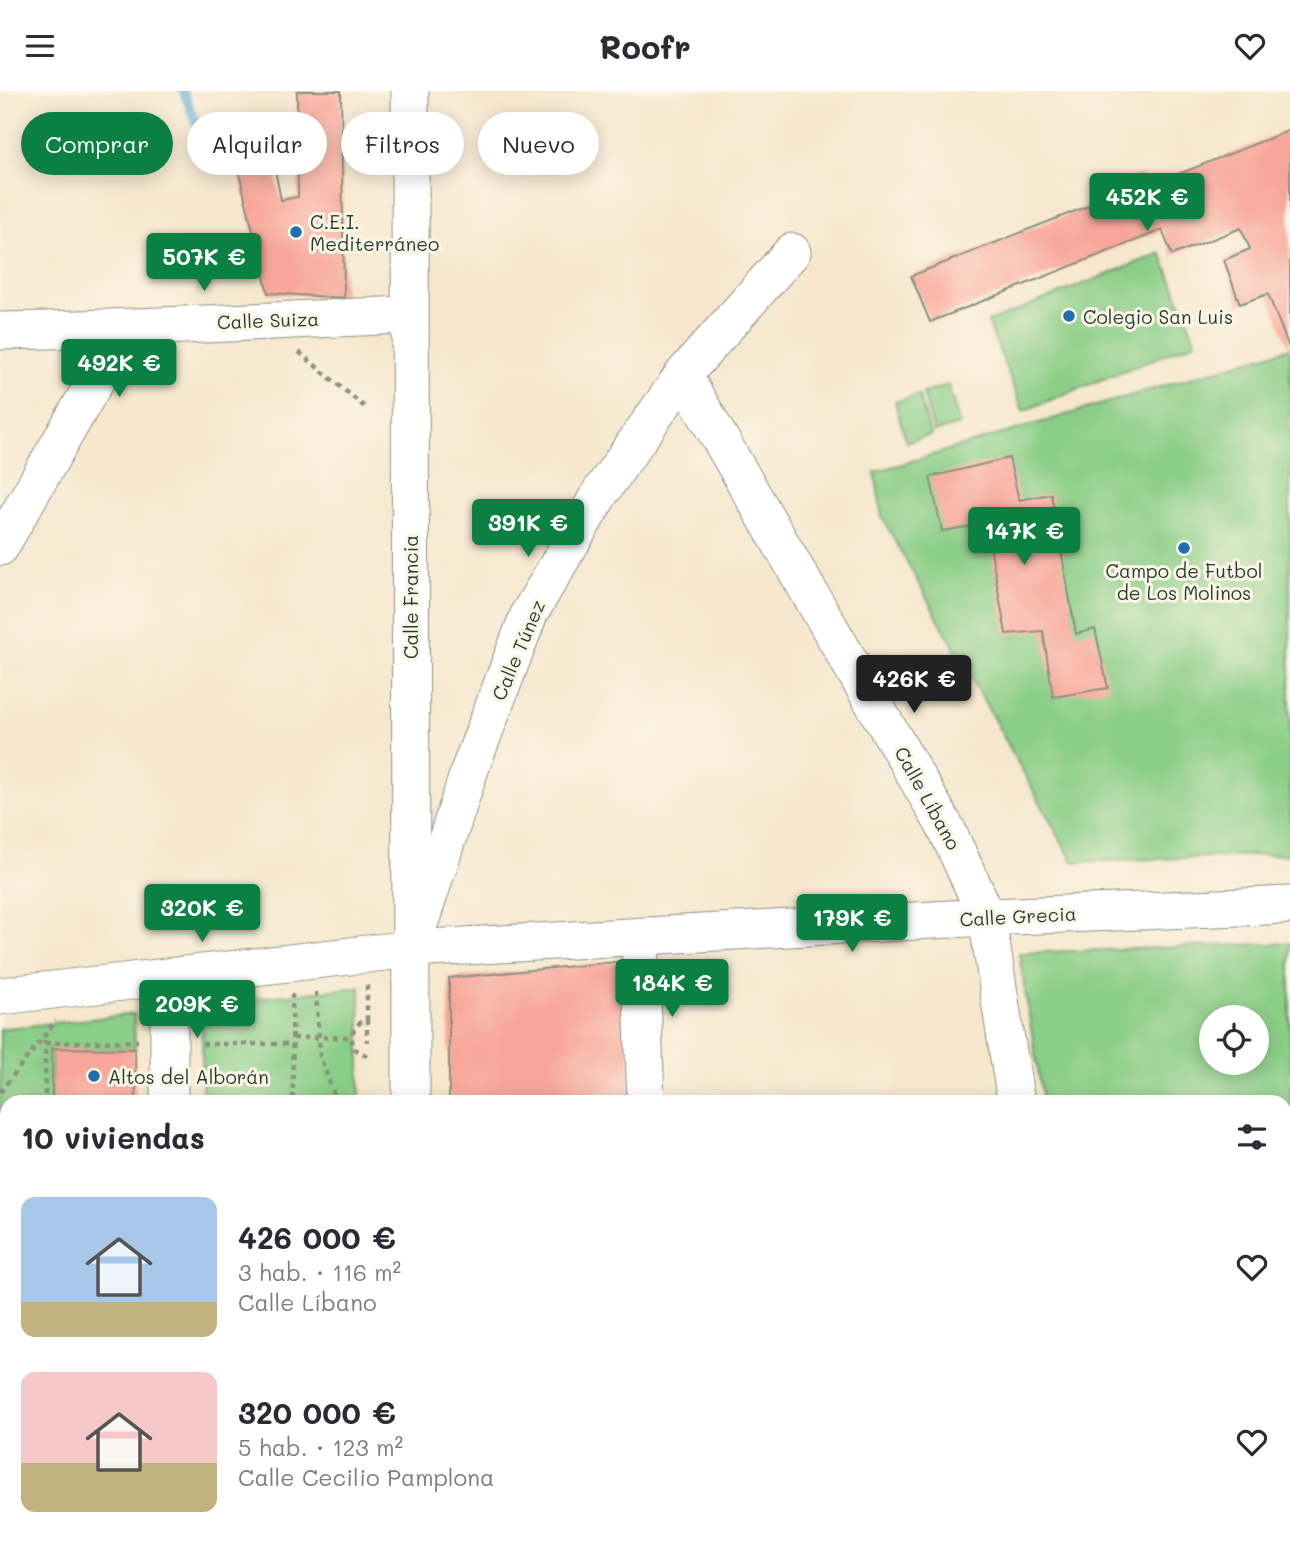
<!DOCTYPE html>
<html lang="es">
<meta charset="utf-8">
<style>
body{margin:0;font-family:Mali,sans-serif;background:#f7f7f7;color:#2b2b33;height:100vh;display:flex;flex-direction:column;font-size:26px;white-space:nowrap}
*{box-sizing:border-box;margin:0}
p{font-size:23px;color:#7c7c81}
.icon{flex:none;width:38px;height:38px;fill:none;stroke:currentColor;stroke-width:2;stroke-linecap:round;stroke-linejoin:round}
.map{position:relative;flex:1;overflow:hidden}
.drawer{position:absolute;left:0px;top:1004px;width:1292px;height:450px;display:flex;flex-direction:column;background:#fff;border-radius:21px 21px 0 0;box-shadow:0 4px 18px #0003}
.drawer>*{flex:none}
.top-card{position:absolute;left:21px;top:21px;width:700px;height:63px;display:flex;gap:14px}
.buttons{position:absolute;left:1199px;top:914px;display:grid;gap:14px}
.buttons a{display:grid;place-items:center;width:70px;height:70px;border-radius:50%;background:#fff;box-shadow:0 4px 18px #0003;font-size:35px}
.price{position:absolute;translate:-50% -60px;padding:0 16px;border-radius:7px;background:#0b8043;color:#fff;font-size:23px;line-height:46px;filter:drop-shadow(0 2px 4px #0008)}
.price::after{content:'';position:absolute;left:50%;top:42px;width:21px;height:16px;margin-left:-10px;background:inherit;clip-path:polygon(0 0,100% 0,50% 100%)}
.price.selected{background:#222;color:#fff}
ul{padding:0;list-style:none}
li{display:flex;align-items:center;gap:21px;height:175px;padding:0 21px}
li span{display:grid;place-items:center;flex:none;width:196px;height:140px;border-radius:14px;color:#555}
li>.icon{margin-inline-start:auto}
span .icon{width:84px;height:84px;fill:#fffc;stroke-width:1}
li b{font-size:30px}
h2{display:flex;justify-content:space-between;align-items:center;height:84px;padding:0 21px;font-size:30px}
.chip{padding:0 24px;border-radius:32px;background:#fff;box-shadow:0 4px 18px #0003;font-size:24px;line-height:63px}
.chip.selected{background:#0b8043;color:#fff}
header{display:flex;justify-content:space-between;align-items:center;height:91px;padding:0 21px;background:#fff;font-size:32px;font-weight:700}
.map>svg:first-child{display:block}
.green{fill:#8bce87;stroke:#55865e;stroke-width:2;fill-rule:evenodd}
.sand{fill:#eeda9e;stroke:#868c69;stroke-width:2}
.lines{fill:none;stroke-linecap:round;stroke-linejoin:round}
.stream{stroke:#56a5d0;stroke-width:9}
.building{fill:#f7a699}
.minor-casing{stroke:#8a9281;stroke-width:39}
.path{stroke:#8a9281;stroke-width:4.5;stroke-dasharray:5 5;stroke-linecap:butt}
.minor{stroke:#fff;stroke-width:37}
.poi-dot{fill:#1f6fb2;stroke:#fcf5e5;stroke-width:2.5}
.labels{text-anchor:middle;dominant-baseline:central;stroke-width:6;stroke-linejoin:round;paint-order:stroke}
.poi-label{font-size:19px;fill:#1f3d34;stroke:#fcf5e5;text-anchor:start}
.street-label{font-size:19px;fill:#1f3d34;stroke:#fcf5e5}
</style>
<header><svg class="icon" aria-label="menu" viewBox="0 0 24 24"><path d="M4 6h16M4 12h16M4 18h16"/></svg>Roofr<svg class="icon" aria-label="heart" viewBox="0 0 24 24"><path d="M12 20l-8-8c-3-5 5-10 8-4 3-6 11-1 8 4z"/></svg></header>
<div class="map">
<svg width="1290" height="1454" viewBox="0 0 1290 1454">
<rect width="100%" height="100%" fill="#fcf5e5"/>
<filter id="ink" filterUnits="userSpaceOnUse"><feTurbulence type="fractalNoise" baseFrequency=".0143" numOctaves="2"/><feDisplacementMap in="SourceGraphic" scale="14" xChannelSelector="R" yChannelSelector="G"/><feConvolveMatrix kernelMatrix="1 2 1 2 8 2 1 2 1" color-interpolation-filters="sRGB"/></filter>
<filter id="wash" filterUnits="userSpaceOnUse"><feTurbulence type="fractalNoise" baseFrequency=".00686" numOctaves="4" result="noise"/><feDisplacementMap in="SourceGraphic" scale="28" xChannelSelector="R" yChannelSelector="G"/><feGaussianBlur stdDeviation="1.57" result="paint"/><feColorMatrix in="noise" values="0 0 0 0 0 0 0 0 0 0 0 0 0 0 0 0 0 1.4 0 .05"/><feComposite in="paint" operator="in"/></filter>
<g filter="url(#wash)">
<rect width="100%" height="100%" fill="#f6e7ce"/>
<!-- green -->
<path class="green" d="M1161 162 1196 251 1023 320 988 231Z
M1290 257V763L1073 771 882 426 875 381Z
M948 294 960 334 934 341 923 302Z
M919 304 931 344 906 351 895 311Z
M1290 852V1068H1285L1284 1012 1043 1011 1019 862ZM1211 926H1256V971H1211Z
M360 896V1011H202V913Z
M134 923 135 958H52V1011L7 1012V1332H0V938Z
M0 1404 7 1405V1447H84V1454H0Z"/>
<!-- sand -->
<path class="sand" d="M84 1447H138V1454H84Z"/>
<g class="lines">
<!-- stream -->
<path class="stream" d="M183 0 214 75"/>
</g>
<g id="blocks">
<!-- building -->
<path class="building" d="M297 0H341L344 207 268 202 238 78 273 69 281 109 298 106Z
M1290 39V259L1268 203 1240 213 1224 169 1250 158 1241 137 1172 164 1162 139 930 231 911 185 1121 102 1117 92 1141 83 1146 96Z
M1009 367 1019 409 1051 403 1076 543 1095 538 1108 597 1053 606 1043 540 1006 543 986 433 942 440 930 386Z
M626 870 631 1012H449V887Z
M52 957 135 958 136 1012H52Z
M201 1447H357V1454H201Z"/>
</g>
</g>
<g filter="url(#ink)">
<use href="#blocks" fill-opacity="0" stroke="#8a9281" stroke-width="2"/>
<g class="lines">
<defs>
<path id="minor" d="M410 0 411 1012
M0 240C137 238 273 229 410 224
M683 284 947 739 987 826 1016 1012
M0 456 125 238
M421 828 471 675 529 523 600 402 683 284 792 161
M640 846 646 1012
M169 886V1012
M0 905 411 858 987 826 1290 814
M1284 1084 1290 1083
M1284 1355H1290
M0 1368H7
M170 1447V1454
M662 1447V1454
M1097 1447 1099 1454
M412 1454V1447"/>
</defs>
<!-- minor casing -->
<use href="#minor" class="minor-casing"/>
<!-- path -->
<path class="path" d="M299 261 367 318
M316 901 320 965 337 1012
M292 903 293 1012
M367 928V951
M293 947 351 946
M45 949V1012
M45 952 138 950
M202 953H292
M367 965 355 958C348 945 353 934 367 928V894
M0 1001 56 930
M0 1118 7 1128
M0 1156 7 1146
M0 1256 7 1268
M0 1429H7
M77 1454V1447"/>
<!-- minor -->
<use href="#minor" class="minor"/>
</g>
</g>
<!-- markers -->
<g class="poi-dot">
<circle cx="296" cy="141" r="7"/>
<circle cx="1069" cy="225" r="7"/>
<circle cx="1184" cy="457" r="7"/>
<circle cx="94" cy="985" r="7"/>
</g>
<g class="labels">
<!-- poi labels -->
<g class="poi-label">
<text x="310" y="130">C.E.I.<tspan x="310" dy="22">Mediterráneo</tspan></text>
<text x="1083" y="225">Colegio San Luis</text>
<text x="1184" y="479" text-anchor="middle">Campo de Futbol<tspan x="1184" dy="22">de Los Molinos</tspan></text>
<text x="108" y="985">Altos del Alborán</text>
</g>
<!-- street labels -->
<g class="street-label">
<text transform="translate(268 229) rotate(-2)">Calle Suiza</text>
<text transform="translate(410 506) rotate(-90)">Calle Francia</text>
<text transform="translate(518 559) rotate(-67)">Calle Túnez</text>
<text transform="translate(928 707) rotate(61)">Calle Líbano</text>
<text transform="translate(1018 825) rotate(-3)">Calle Grecia</text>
</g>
</g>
</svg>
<div class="buttons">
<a><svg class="icon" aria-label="locate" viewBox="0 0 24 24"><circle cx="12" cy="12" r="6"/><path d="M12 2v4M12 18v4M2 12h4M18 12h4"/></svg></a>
</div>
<b class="price" style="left:1147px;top:142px">452K €</b>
<b class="price" style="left:204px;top:202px">507K €</b>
<b class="price" style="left:119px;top:308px">492K €</b>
<b class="price" style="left:528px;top:468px">391K €</b>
<b class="price" style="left:1024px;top:476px">147K €</b>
<b class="price selected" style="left:914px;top:624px">426K €</b>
<b class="price" style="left:202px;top:853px">320K €</b>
<b class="price" style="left:852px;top:863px">179K €</b>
<b class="price" style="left:672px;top:928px">184K €</b>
<b class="price" style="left:197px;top:949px">209K €</b>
<div class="top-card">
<a class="chip selected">Comprar</a>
<a class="chip">Alquilar</a>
<a class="chip">Filtros</a>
<a class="chip">Nuevo</a>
</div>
<section class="drawer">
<h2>10 viviendas<svg class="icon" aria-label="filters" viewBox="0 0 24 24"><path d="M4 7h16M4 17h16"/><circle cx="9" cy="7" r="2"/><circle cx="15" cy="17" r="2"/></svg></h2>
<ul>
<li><span style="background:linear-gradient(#a9c7e8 75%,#c2b280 0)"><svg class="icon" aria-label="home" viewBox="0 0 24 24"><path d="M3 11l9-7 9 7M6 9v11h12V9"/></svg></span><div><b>426 000 €</b><p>3 hab. · 116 m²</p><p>Calle Líbano</p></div><svg class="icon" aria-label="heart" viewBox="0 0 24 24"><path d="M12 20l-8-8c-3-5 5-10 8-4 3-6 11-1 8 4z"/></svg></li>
<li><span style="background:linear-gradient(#f6c9c9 65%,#c2b280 0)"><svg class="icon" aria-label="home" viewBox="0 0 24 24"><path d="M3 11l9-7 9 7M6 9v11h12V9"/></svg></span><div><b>320 000 €</b><p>5 hab. · 123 m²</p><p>Calle Cecilio Pamplona</p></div><svg class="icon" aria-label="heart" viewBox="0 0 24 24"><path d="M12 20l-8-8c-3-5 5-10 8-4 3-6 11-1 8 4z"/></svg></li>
</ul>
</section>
</div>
